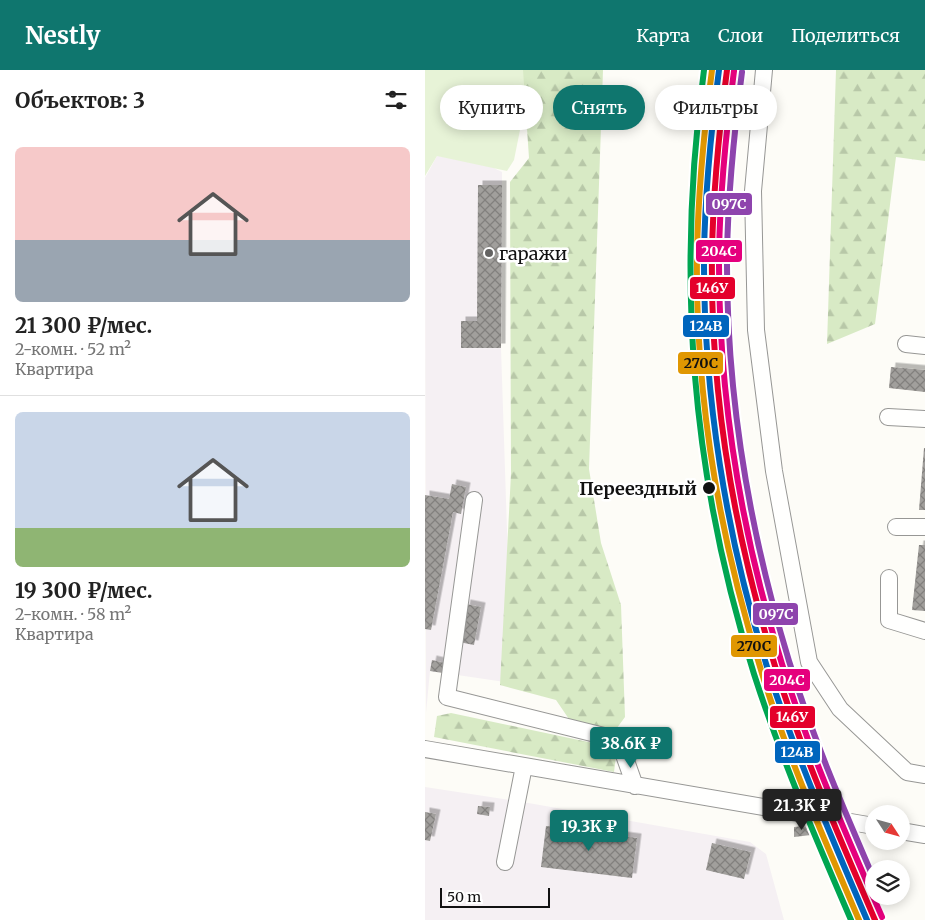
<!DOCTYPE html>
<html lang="ru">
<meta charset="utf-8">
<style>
body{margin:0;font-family:Merriweather,serif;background:#f2f2f2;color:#222;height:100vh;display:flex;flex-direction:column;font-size:19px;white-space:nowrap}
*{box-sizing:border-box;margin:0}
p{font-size:16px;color:#767676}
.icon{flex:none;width:28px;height:28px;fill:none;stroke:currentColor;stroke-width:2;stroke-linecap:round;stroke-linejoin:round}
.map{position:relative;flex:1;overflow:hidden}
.side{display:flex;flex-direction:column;background:#fff;width:425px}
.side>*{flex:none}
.guide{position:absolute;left:15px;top:15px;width:410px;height:45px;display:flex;gap:10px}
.needle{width:32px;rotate:126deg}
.buttons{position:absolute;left:440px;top:735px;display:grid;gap:10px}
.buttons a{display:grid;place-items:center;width:45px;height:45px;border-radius:50%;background:#fff;box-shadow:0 2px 12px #0003;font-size:25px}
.scale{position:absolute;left:15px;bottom:12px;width:110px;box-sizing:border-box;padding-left:5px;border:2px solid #111;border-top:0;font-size:14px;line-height:18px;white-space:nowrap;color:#111;-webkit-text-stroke:4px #fff;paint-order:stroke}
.price{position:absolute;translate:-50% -42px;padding:0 11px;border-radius:5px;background:#0f766e;color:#fff;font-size:16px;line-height:32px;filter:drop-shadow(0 1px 2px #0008)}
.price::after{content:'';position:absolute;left:50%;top:30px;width:15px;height:11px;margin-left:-8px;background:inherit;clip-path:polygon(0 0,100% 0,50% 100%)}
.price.selected{background:#222;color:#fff}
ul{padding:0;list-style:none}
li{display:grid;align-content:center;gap:10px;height:265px;padding:0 15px}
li+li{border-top:1px solid #e0e0e0}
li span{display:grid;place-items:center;height:155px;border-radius:8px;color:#555}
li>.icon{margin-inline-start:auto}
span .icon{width:90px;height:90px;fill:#fffc;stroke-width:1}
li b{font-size:21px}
h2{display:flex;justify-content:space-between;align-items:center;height:60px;padding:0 15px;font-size:21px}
.chip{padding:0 18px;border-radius:22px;background:#fff;box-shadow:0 2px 12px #0003;font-size:18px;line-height:45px}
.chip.selected{background:#0f766e;color:#fff}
header{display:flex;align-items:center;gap:30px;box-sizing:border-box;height:70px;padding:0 25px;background:#0f766e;color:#fff}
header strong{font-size:24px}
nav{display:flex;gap:28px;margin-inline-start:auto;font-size:18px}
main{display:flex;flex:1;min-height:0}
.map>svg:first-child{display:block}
.industrial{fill:#f5f0f3}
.grass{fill:#e7f3d7}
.forest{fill:url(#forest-firs)}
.building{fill:url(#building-cross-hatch);filter:url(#shadow)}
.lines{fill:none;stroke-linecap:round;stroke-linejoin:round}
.minor-casing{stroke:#979795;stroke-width:18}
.minor{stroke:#fffffe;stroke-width:16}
.rail-1-casing{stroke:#fff;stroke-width:10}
.rail-2-casing{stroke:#fff;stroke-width:10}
.rail-3-casing{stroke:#fff;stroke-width:10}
.rail-4-casing{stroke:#fff;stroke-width:10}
.rail-5-casing{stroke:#fff;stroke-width:10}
.rail-6-casing{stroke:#fff;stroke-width:10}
.rail-1{stroke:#e4002b;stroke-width:6}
.rail-2{stroke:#0065bd;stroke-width:6}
.rail-3{stroke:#e5007d;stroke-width:6}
.rail-4{stroke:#e09702;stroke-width:6}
.rail-5{stroke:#8e44ad;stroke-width:6}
.rail-6{stroke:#00a651;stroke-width:6}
.poi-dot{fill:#646362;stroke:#fff;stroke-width:2}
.stop-dot{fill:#111;stroke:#fff;stroke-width:2}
.labels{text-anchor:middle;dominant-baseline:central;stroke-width:5;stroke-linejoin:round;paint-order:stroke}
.poi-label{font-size:18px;fill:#111;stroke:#fff;text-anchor:start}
.stop-label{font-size:18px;font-weight:bold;fill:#111;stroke:#fff;text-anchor:end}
.line-badge{stroke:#fff;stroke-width:2}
.badge-label{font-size:14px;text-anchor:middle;font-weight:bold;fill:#fff}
.pale-badge-label{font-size:14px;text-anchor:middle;font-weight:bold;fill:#111}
</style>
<header>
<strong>Nestly</strong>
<nav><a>Карта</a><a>Слои</a><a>Поделиться</a></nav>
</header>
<main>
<section class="side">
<h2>Объектов: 3<svg class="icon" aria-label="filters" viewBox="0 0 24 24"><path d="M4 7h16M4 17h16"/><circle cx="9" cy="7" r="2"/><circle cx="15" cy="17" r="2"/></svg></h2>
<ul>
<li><span style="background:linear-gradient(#f6c9c9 60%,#9aa5b1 0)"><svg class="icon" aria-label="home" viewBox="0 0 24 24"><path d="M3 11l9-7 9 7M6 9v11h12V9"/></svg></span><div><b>21 300 ₽/мес.</b><p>2-комн. · 52 m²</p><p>Квартира</p></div></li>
<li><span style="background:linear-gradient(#c9d6e8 75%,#8fb573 0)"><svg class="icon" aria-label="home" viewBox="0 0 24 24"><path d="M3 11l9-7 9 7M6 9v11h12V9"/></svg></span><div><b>19 300 ₽/мес.</b><p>2-комн. · 58 m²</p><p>Квартира</p></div></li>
</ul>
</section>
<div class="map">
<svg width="500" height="850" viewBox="0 0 500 850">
<defs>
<pattern id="forest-firs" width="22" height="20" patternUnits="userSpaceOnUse" patternTransform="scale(1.25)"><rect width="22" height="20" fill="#d8eac5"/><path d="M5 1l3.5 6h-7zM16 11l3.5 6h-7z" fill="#b8c8a8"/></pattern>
<pattern id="building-cross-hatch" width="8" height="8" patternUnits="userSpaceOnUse" patternTransform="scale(1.25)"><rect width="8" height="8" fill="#a19f9c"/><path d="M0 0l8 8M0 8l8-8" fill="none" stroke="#82807e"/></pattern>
<filter id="shadow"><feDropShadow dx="4.5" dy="-4.5" stdDeviation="0" flood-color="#0004"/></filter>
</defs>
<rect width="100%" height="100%" fill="#fdfcf7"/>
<!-- industrial -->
<path class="industrial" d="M12 86H44L77 102 76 278 87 613 5 601 1 643 0 108Z
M0 717 92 731 325 772 341 784 359 850H0Z"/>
<!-- grass -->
<path class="grass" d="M0 0H107L89 90 82 101 12 86 0 106Z"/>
<!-- forest -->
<path class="forest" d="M98 0H178L164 399 176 473 196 535 200 647 189 662 146 652 131 630 75 615 86 404 85 112 104 88Z
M411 0H500V91L471 87 450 254 402 274Z
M26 643 182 676 191 686 189 702 9 667 12 646Z"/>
<!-- building -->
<path class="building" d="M53 115H77L76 278H36V251H52Z
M466 297 500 300V322L464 318Z
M499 378H500V440H494Z
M27 414 41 417 36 444 28 442 6 560 0 559V425L24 429Z
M494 475H500V541L487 540Z
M41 534 56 537 49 575 34 572Z
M7 590 20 593 18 603 5 601Z
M53 736 65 737 64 746 52 744Z
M0 742 11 744 5 771 0 770Z
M121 756 212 768 207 808 116 797Z
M378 756 386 758V765L369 767V757Z
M287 773 326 782 319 809 281 800Z"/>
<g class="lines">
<defs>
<path id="minor" d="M339 0 328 121 331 260 349 401 384 592 415 639 482 702 500 705
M481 274 500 276
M463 347 500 349
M49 430 22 627 187 668 199 685 210 716
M471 457H500
M464 508V550L500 561
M0 679 449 756
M476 761 500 765
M80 792 99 696"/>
</defs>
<!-- minor casing -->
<use href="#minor" class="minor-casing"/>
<!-- minor -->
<use href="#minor" class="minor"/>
<defs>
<path id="rail-1" d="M302 0C294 61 288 122 287 184 285 324 309 463 350 596 377 683 414 766 450 850"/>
<path id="rail-2" d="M294 0C286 61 280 122 279 184 278 324 301 467 343 600 371 686 407 768 442 850"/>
<path id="rail-3" d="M309 1C301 62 295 123 294 184 293 323 316 462 357 594 384 681 421 764 457 847"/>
<path id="rail-4" d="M287 0C279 61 273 122 272 184 270 325 294 466 336 600 362 686 399 768 434 850"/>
<path id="rail-5" d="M317 2C309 63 303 124 302 185 301 322 324 460 364 591 387 666 418 737 449 809"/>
<path id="rail-6" d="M279 0C251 207 266 405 329 604 356 688 391 769 426 850"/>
</defs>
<!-- rail-1 casing -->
<use href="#rail-1" class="rail-1-casing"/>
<!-- rail-2 casing -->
<use href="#rail-2" class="rail-2-casing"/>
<!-- rail-3 casing -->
<use href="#rail-3" class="rail-3-casing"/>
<!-- rail-4 casing -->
<use href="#rail-4" class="rail-4-casing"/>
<!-- rail-5 casing -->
<use href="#rail-5" class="rail-5-casing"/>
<!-- rail-6 casing -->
<use href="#rail-6" class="rail-6-casing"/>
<!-- rail-1 -->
<use href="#rail-1" class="rail-1"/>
<!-- rail-2 -->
<use href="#rail-2" class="rail-2"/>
<!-- rail-3 -->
<use href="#rail-3" class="rail-3"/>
<!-- rail-4 -->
<use href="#rail-4" class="rail-4"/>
<!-- rail-5 -->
<use href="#rail-5" class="rail-5"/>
<!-- rail-6 -->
<use href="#rail-6" class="rail-6"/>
</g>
<!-- markers -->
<circle class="poi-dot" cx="64" cy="183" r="5"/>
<circle class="stop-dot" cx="284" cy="418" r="7"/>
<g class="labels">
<!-- poi labels -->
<g class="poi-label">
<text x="74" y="183">гаражи</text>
</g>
<!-- stop labels -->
<g class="stop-label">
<text x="272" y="418">Переездный</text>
</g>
</g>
<g class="line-badge">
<rect x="280" y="122" width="48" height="24" rx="5" fill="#8e44ad"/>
<rect x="270" y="169" width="48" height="24" rx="5" fill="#e5007d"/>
<rect x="264" y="206" width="47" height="24" rx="5" fill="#e4002b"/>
<rect x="257" y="244" width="48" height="24" rx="5" fill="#0065bd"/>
<rect x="252" y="281" width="47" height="24" rx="5" fill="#e09702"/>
<rect x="327" y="532" width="47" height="24" rx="5" fill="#8e44ad"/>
<rect x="305" y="564" width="48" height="24" rx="5" fill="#e09702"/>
<rect x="338" y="598" width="48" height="24" rx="5" fill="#e5007d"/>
<rect x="344" y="635" width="47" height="24" rx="5" fill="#e4002b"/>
<rect x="349" y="670" width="47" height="24" rx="5" fill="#0065bd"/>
</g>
<g class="badge-label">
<text x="304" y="139">097С</text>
<text x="294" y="186">204С</text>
<text x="287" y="223">146У</text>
<text x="281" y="261">124В</text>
<text x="351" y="549">097С</text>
<text x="362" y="615">204С</text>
<text x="367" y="652">146У</text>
<text x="372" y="687">124В</text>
</g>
<g class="pale-badge-label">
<text x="276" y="298">270С</text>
<text x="329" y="581">270С</text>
</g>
</svg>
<div class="buttons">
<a><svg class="needle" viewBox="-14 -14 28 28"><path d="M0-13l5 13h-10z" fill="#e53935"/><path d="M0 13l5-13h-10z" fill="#767676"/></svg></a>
<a><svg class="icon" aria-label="layers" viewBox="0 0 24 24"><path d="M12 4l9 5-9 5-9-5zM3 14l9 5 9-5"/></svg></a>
</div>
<div class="scale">50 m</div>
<b class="price" style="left:206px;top:699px">38.6K ₽</b>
<b class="price selected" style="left:377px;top:761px">21.3K ₽</b>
<b class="price" style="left:164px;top:782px">19.3K ₽</b>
<div class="guide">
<a class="chip">Купить</a>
<a class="chip selected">Снять</a>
<a class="chip">Фильтры</a>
</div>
</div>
</main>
